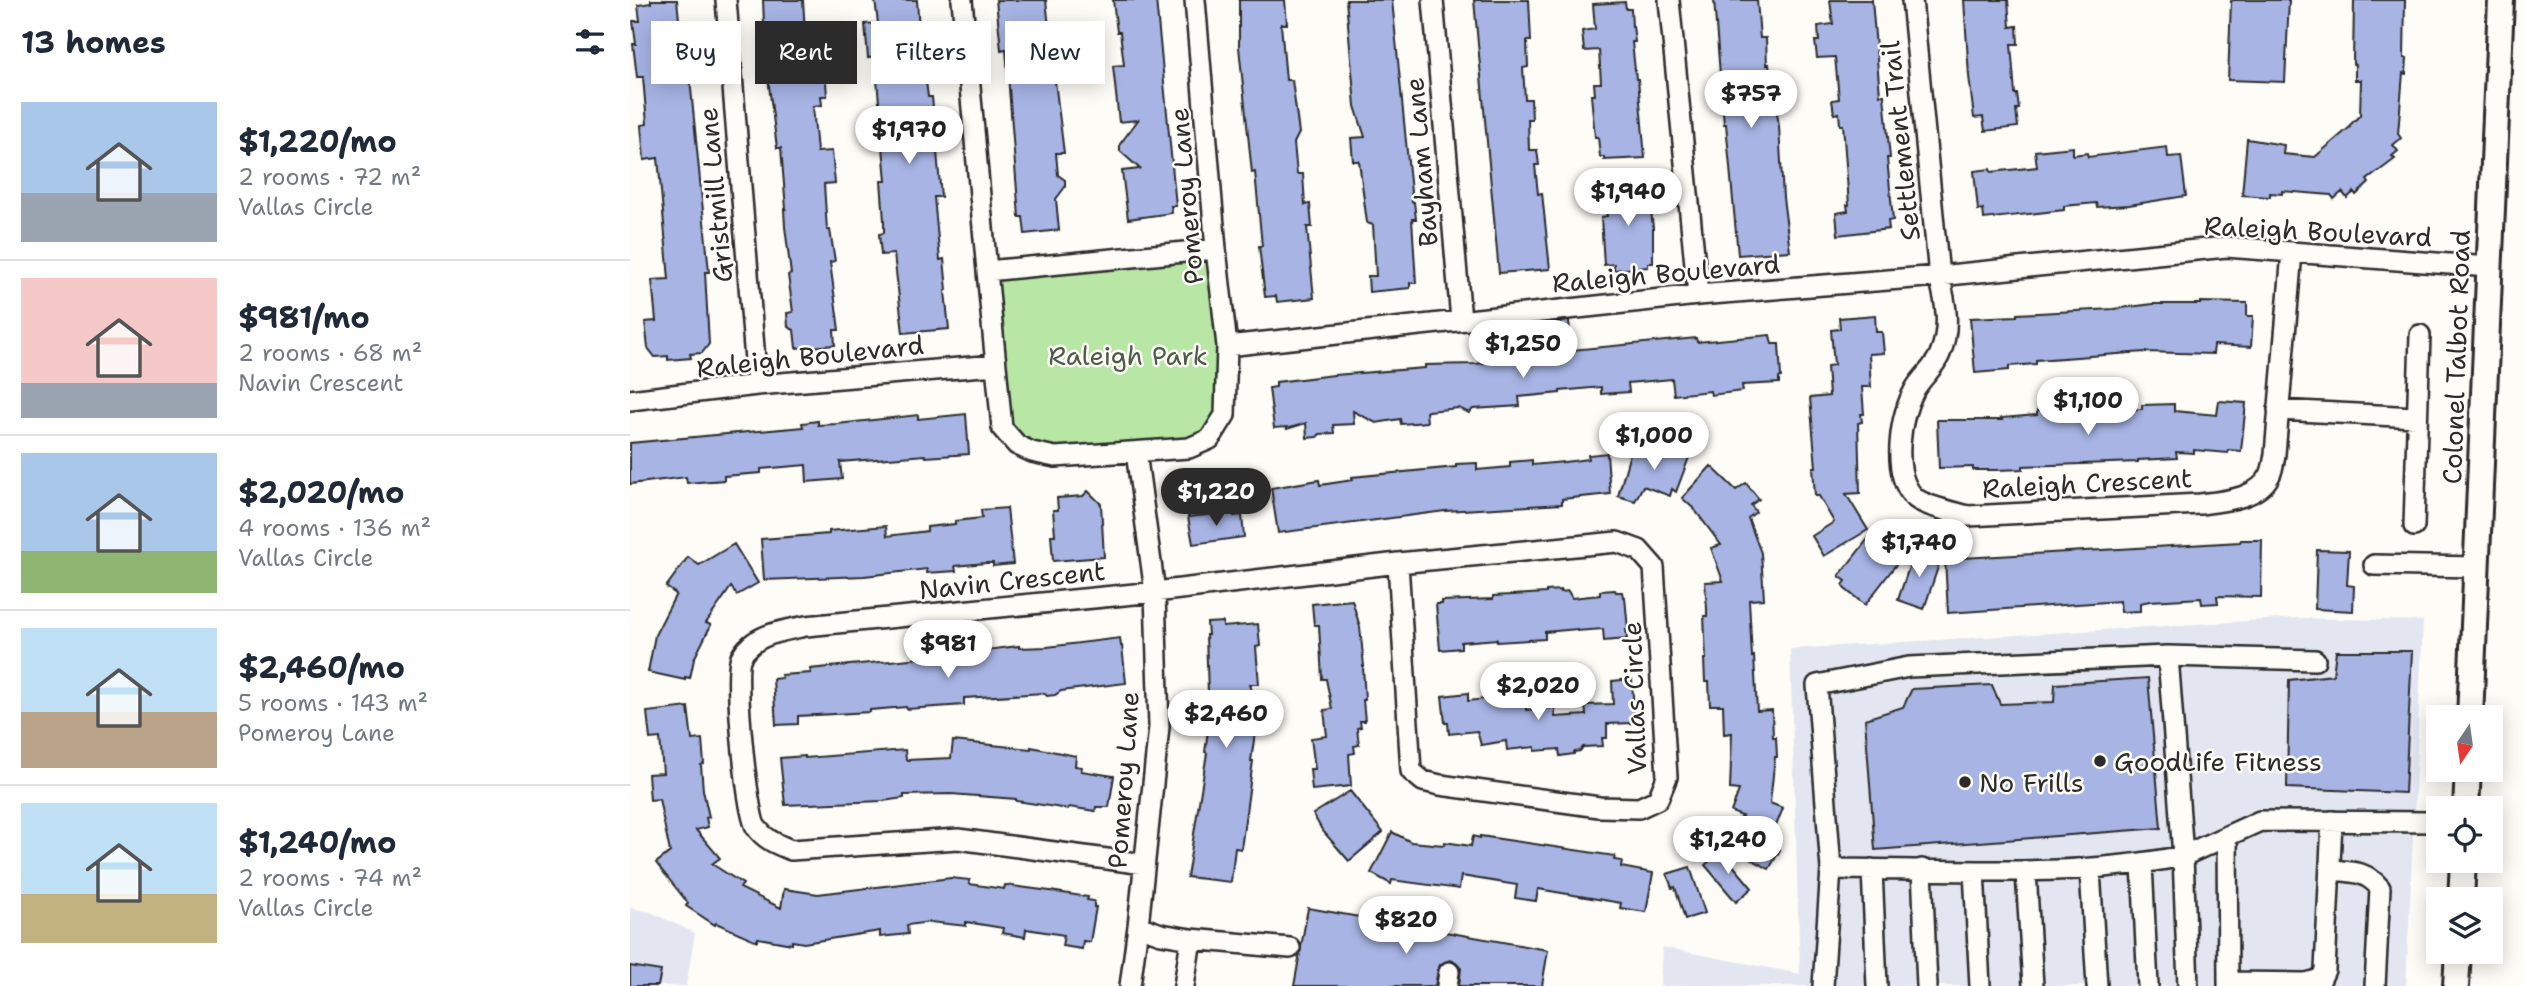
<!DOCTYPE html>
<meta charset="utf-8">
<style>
body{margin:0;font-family:"Shantell Sans",sans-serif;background:#f2f2f3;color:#1f2937;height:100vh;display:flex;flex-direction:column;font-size:26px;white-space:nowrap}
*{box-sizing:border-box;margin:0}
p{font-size:23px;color:#747a83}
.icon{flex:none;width:38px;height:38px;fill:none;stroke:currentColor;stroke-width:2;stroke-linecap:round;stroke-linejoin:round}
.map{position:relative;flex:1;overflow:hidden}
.details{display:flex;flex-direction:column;background:#fff;width:630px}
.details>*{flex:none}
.top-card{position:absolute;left:21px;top:21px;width:665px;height:63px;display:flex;gap:14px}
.needle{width:46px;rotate:193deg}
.tools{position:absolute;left:1796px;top:705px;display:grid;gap:14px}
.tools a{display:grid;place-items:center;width:77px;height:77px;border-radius:0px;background:#fff;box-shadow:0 4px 18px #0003;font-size:35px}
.price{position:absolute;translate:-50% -60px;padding:0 16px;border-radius:24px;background:#fff;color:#222;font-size:23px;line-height:46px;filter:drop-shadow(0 2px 4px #0008)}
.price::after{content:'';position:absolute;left:50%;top:42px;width:21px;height:16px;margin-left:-10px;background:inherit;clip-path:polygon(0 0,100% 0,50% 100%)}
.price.on{background:#2b2b2b;color:#fff}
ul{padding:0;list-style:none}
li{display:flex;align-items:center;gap:21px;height:175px;padding:0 21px}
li+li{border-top:2px solid #e0e1e3}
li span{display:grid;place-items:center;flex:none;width:196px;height:140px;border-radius:0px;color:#555}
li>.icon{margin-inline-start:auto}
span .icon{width:84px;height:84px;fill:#fffc;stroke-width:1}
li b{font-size:30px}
h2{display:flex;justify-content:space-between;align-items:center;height:84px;padding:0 21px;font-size:30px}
.tag{padding:0 24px;border-radius:0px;background:#fff;box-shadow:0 4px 18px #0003;font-size:24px;line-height:63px}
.tag.on{background:#2b2b2b;color:#fff}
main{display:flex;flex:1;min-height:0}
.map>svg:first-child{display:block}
.built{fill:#e3e6f1}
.green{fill:#b8e6a5;stroke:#728868;stroke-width:2}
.building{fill:#a7b4e4;stroke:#2b2b2b;stroke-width:2}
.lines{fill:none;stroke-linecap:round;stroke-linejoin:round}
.minor-casing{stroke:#2b2b2b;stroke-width:24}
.major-casing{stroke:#2b2b2b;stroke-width:30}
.minor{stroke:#fdfcf7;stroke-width:19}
.major{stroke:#fdfcf7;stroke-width:24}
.poi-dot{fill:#2b2b2b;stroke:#fdfcf7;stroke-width:2.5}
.labels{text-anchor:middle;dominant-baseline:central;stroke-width:5;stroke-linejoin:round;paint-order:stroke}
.street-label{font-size:26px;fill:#2b2b2b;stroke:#fdfcf7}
.park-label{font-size:26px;fill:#4e5a4a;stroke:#fdfcf7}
.poi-label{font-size:26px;fill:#2b2b2b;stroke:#fdfcf7;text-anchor:start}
</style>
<main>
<section class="details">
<h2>13 homes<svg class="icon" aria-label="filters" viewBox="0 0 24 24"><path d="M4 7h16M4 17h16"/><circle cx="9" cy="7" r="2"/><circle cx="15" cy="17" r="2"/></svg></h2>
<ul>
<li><span style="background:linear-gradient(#a9c7e8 65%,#9aa5b1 0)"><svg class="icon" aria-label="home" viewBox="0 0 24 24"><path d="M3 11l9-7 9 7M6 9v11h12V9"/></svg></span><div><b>$1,220/mo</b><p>2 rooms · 72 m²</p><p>Vallas Circle</p></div></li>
<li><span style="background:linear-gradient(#f6c9c9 75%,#9aa5b1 0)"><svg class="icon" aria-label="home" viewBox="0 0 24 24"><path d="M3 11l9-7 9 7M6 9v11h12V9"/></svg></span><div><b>$981/mo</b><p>2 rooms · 68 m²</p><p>Navin Crescent</p></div></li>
<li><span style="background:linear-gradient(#a9c7e8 70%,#8fb573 0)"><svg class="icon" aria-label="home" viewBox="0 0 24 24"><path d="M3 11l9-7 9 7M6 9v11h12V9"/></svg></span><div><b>$2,020/mo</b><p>4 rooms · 136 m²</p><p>Vallas Circle</p></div></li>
<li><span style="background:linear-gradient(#bfe0f5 60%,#b9a48a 0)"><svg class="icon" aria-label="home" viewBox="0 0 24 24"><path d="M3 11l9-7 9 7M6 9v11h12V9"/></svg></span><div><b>$2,460/mo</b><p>5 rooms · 143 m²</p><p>Pomeroy Lane</p></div></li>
<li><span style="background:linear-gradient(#bfe0f5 65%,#c2b280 0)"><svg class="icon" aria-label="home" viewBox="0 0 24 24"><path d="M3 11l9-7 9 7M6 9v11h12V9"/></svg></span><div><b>$1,240/mo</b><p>2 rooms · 74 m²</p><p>Vallas Circle</p></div></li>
</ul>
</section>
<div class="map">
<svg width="1894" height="986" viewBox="0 0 1894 986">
<rect width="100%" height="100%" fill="#fdfcf7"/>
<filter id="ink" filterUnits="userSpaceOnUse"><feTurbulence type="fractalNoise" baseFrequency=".0143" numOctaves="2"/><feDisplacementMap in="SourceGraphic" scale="14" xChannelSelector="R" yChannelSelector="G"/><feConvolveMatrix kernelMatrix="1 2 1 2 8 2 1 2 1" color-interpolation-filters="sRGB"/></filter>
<g filter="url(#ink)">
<!-- built -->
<path class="built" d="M1667 618 1793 621 1776 986H1030L1032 947 1170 974 1160 649Z
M0 908 20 912 65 933 56 986H0Z"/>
<!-- green -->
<path class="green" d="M586 249 595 415 580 439 425 457 372 428 357 271Z"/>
<!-- building -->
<path class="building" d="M21 0H47L51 39H53L54 49 57 48 79 272H75L79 344 72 353 60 354 61 358 38 360V356L25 357 18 348 15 322 26 321 22 280 39 279 28 158 14 160 11 125 17 124 13 77H7L3 44H6L3 21H10L8 5 21 3Z
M133 0H173L175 32 192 30 197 96H191L192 105 183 106 187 152 202 151 205 183 194 184 197 230H200L205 261 200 262 209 330H204L205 345 166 348 164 330 158 327 157 313 163 312 158 275 161 274 155 227 154 209H156L151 148H147L137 70H136Z
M245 0H287L292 73H295L298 97H302L304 118 311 197H304L310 260 314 259 317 290 315 291 319 329 273 333 264 254 251 255 249 234 254 233V221L251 181H256L245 57 238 58 235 24 248 23Z
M366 0H416L421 45H418L420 70 424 73 434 153H426L428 175 435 180V187L426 199 429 230 395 234 393 217H389L376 49 371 50Z
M483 0H526L546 206H541L542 213 498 219 492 171 510 169 490 151V144L508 120 489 122 483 66 494 65 490 32H487Z
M609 0H655L657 24H651L656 80H662L669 133 664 143 667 174H673L675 205 680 204 682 227H677L684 298 647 302 646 296 635 297 629 246H632L625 172 622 173 609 47Z
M716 0H762L782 202H784L786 219H782L786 283H780V288L739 292 738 276H746L743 225 737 223 729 161H723L721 138 735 137 725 106Z
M844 0H899L901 41H897L898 67 893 68 895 99H901L902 119H898L899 150H907L909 165H905L908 194 912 193 920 269 869 273Z
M1084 0H1127L1130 38H1136L1137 65 1139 64 1144 105H1146L1149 126 1153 198 1160 251 1108 255 1096 124H1094Z
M1200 0H1242L1250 95H1254L1260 158H1257L1263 220 1258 221 1259 229 1208 235 1206 213 1218 211 1217 205H1219L1213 125H1210L1209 113 1204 114 1202 100 1209 99 1205 57 1187 58 1185 41H1189L1188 26 1203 24Z
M1334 0H1378L1380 27 1387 26 1388 44H1381L1385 94H1387L1389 109H1386L1388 127 1355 131 1353 117 1344 118 1339 76Z
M1604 0H1659L1655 82 1598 80 1601 1Z
M1724 0H1775L1774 58H1777L1776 74 1773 73 1768 134 1771 138 1763 145 1768 151 1762 156 1765 159 1737 180 1739 183 1726 195 1724 192 1717 198 1712 192 1704 199 1701 195 1652 191V194L1640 193V197L1612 195 1617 139 1654 145 1653 154 1685 157 1720 127 1719 126 1730 115 1731 80H1725V65L1723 64Z
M995 2 996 9H1001L1002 26H1003L1005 42H1002L1006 79H1008L1015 158 974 160V157H970L968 137H965L961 95H965L964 83H971L969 50 954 51 952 31 965 29 963 4Z
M1443 147V155L1457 153 1458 157 1537 147 1538 157 1551 156 1556 196 1499 205 1467 207 1466 203 1434 206V210L1354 219 1353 209 1348 210 1344 171 1360 169 1361 172 1407 167 1405 151Z
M1017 181 1023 227V263H1018V267L984 270V264L974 265 971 217 977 216 976 207 983 206 981 185Z
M1570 302 1617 303V316H1623L1621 347 1584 345 1583 354 1515 352 1406 360V364L1379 366V370L1345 373 1340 318 1387 316V314L1483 309 1523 304H1570Z
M1245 315 1246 332H1252L1254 353 1239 354 1241 387H1232L1234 414H1231L1232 422 1228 423 1230 493 1216 494 1238 530 1194 556 1182 536 1204 522 1189 496H1185L1183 467H1186L1180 398 1199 396 1197 366 1204 365 1201 330 1210 329 1209 318Z
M939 321 942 350 1066 338 1067 342 1140 335 1142 344H1149L1151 377 1149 378V383L1112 385 1113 391 1081 395 1080 391 1044 395 1042 379 998 383 999 392 971 394V387L930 391V393L889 397 890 406 843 409 839 413 829 408 798 411 796 412 797 422 771 424 770 419 746 423 723 411 724 424 703 425 704 433 690 434 687 437 677 438 676 423 657 429V427L644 428 639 388 646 387V382L704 375 795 368V365L845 364 929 354 926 323Z
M1589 401 1616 403 1611 451 1598 450V453L1564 450V453L1546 452 1547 458 1508 460V462L1393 466V469L1367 470H1343V467L1309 468 1307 420H1372L1371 418 1407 415V411L1512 409V405L1544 404V411L1587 415Z
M336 414 339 454 296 457 295 455 210 462 212 479 177 482 176 465 131 469V473L94 476V480L57 483 56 477 0 484V443L173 427 172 423 188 421V425L207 424 288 415V419Z
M1041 445 1061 452 1046 492 1042 489 1040 496 1013 486 1005 501 988 496 1001 450 1009 453 1010 448 1037 456Z
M977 453 980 494 932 499V504L815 511 648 533 641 488 689 480 690 485 723 480 722 477 826 467V464L847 463V470L880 467V462L902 460V465L934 462 959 459 958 455Z
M1081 466 1106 490 1116 483 1129 499 1121 505 1126 512 1118 518 1131 553 1134 599 1119 600 1122 657 1124 656 1127 711 1142 710 1143 737H1146L1147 757H1145L1140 803 1153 808 1139 844 1150 850 1139 869 1096 845 1112 816 1101 812 1109 790 1100 789 1102 733 1094 734 1093 705H1080L1079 682H1075L1074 659H1076L1074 616H1077V609L1075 582 1093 581 1081 548 1091 545 1064 509 1052 498Z
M458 491 471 504 474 557 423 561 421 535H425L423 510H428L427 498 453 496Z
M377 508 383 564 363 566V563H356L325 566 326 571 297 573V569L234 576 134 580 131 539 199 534V531L256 526 257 536 297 531V527L325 524V521L352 518 351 510Z
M603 512 604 516 612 515 614 537 563 544 558 517Z
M1241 535 1250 549 1254 544 1271 558 1235 605 1215 589 1213 585 1216 581 1209 576Z
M1611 540H1632L1631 597 1587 596 1588 603 1572 604 1571 598 1520 601 1510 603V611L1491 612 1490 601 1318 613 1315 559 1610 542Z
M104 544 128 583 107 595 101 587 76 623 81 625 64 659 60 678 55 677V680L18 672 25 635 46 594 36 587 58 557 69 565Z
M1285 549 1311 558 1294 609 1268 600Z
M1687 550 1719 551 1717 585 1724 586 1723 611 1685 609Z
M931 590V592L938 591 942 598 970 595V591L985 590 986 592H992L993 597H995L998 630H996L997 639 974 641 973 629 947 631V629L915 632V639L867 642V639L831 642V648L810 650 806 604H812V601L863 599V596L916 593V591Z
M722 600 730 627 734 666H733L735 700H733L735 721H730L731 727 727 728 729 745 724 746 725 753 719 754 721 786 682 790 680 769H685L681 738 697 736 694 710 702 709 696 679H692L689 625H684L682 604Z
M593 622V627L628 624 630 646 626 647 629 684H620L625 703V733L621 761H623L611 849 605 848 601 882 557 877 577 753 575 752 579 723 576 635H578L577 623Z
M490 638 491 646H492L496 683 431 691 425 695 417 696 414 693 334 698V705L277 709 276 707 240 710V712L168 716V724L146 725 143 679 152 678 151 675 181 673 180 669 300 657V659L333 656 332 653 389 646V648L417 647Z
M1706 651H1782L1775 793 1657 788 1659 680 1703 675Z
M1518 678 1531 828 1245 850 1235 719 1273 707 1282 689 1362 685 1370 704 1424 702 1425 684Z
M1002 679 1004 714 1001 715 1002 723 977 724V738H972L973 746 953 747 950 751 944 752V754L930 756 929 749 905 751V747L877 750 876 741 851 745 847 731 819 734 818 723H815L812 696 838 693V701L864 698 865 705 896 702V710L925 707V717L956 715 955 705 983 704 982 681Z
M58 707 62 740 72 739 74 764 71 765 73 790 79 817 76 818 78 827 66 830 90 858 82 864 113 884 110 888 151 908 154 889 188 894 321 878 340 880 339 884 374 889 375 885 420 891 458 897 457 900 464 901V907H466L460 942 453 941 452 949 432 946 434 935 396 929 395 937 372 933 373 928 336 922V926L300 922 277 925 278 934 250 937V931L174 943 162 941V944L128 938 127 941 86 923 85 925 56 906 58 903 26 863 40 852 29 799 20 800 18 774 33 773 30 738 20 739 17 712Z
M323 741 401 749V747L446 756 445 766 452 767 451 771 484 776 479 807H466L465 811 439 807 438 809 386 801V799L321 794 274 795V798L253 801 155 805 150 758 175 756V758L275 750 276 760 321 758Z
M720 791 753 832 719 861 692 830 683 814Z
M762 832 781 842 814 845 815 842 841 846 843 836 850 838V836L985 856 984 860 992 861 991 867 1023 873 1016 912 990 908 991 903 908 889 906 901 885 898 887 885 831 876 829 889 762 880 761 884 741 873Z
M1091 851 1122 888 1106 902 1075 865Z
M1060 867 1075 913 1055 919 1045 887 1042 888 1037 874Z
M678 908 918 950 912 986H829L831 968 826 962 820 960 809 965 805 986H664Z
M0 966 31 971 28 986H0Z"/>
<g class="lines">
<defs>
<path id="minor" d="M96 0 127 385
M332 0 357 271
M565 0 586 249 597 346 595 415 580 439 559 448 425 457 402 452 387 445 372 428 357 271 586 249
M803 0 831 320
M1039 0 1068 295
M1282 0 1309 276C1316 303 1321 327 1310 354 1305 367 1292 377 1285 389 1270 416 1261 471 1283 496 1292 506 1324 512 1338 516L1570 504C1594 501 1628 499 1640 475 1643 469 1644 460 1645 454L1662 252
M597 346 1068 295 1309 276 1596 247 1859 267
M0 400 127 385 365 365
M1648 410 1786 417
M1784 526 1790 335
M1744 565 1846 567
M1538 656 1685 660
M1597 836 1598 982
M514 864 328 839 161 850C147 844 135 840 126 827 117 814 103 672 111 657 123 634 153 631 176 626L525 592 768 563 987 542 1009 550 1024 567 1037 777 1028 799 1009 808 969 807 810 785 793 781 781 771 768 563
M1512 864 1518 986
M1201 869 1187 685 1279 667 1538 656 1553 856 1630 821 1808 822
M1242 869 1247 986
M1292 869 1297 986
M1460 870 1467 986
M1700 870C1722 872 1735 870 1750 888L1745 986
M1344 871 1350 986
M1396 872 1403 986
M508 926 531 934 561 939 554 986
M561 939 660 948
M500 986 508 926 529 727 525 592 506 452
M817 986 819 972
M1193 986 1201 869C1319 869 1437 879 1553 856L1558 986
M1598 986V982L1676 983 1691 979 1695 970 1702 821"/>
<path id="major" d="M1840 718 1871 0
M1836 808 1838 770
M1831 900 1833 861
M1826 986 1828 952"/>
</defs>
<!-- minor casing -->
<use href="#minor" class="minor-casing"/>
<!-- major casing -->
<use href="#major" class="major-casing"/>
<!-- minor -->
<use href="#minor" class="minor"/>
<!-- major -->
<use href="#major" class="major"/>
</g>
</g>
<!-- markers -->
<g class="poi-dot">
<circle cx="1470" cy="761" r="7"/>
<circle cx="1335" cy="782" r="7"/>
</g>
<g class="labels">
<!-- street labels -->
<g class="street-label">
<text transform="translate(1270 141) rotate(-96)">Settlement Trail</text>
<text transform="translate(791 162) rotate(-95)">Bayham Lane</text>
<text transform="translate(85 195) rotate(-95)">Gristmill Lane</text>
<text transform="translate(556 196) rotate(-95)">Pomeroy Lane</text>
<text transform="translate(1688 231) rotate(3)">Raleigh Boulevard</text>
<text transform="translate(1036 273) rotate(-5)">Raleigh Boulevard</text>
<text transform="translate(180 356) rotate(-6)">Raleigh Boulevard</text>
<text transform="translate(1826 357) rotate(-88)">Colonel Talbot Road</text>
<text transform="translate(1457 483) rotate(-3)">Raleigh Crescent</text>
<text transform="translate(382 580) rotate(-6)">Navin Crescent</text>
<text transform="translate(1004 698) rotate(-92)">Vallas Circle</text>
<text transform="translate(493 780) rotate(-86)">Pomeroy Lane</text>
</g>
<!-- park labels -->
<g class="park-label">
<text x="498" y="355">Raleigh Park</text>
</g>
<!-- poi labels -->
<g class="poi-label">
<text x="1484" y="761">GoodLife Fitness</text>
<text x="1349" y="782">No Frills</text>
</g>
</g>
</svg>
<div class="tools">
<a><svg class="needle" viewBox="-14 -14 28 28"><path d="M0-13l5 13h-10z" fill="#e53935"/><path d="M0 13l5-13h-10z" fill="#747a83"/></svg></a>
<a><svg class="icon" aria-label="locate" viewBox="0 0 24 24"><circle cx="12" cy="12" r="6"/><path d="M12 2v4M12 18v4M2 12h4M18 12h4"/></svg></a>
<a><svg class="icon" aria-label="layers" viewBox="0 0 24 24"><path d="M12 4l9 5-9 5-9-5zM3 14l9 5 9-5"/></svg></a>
</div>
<b class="price" style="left:1121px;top:130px">$757</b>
<b class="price" style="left:279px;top:166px">$1,970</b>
<b class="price" style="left:998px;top:228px">$1,940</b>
<b class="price" style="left:893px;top:380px">$1,250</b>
<b class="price" style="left:1458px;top:437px">$1,100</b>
<b class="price" style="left:1024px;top:472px">$1,000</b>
<b class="price on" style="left:586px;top:528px">$1,220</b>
<b class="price" style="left:1289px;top:579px">$1,740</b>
<b class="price" style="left:318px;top:680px">$981</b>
<b class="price" style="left:908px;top:722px">$2,020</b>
<b class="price" style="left:596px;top:750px">$2,460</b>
<b class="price" style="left:1098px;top:876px">$1,240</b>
<b class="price" style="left:776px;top:956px">$820</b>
<div class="top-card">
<a class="tag">Buy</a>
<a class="tag on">Rent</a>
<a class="tag">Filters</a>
<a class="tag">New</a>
</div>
</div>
</main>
